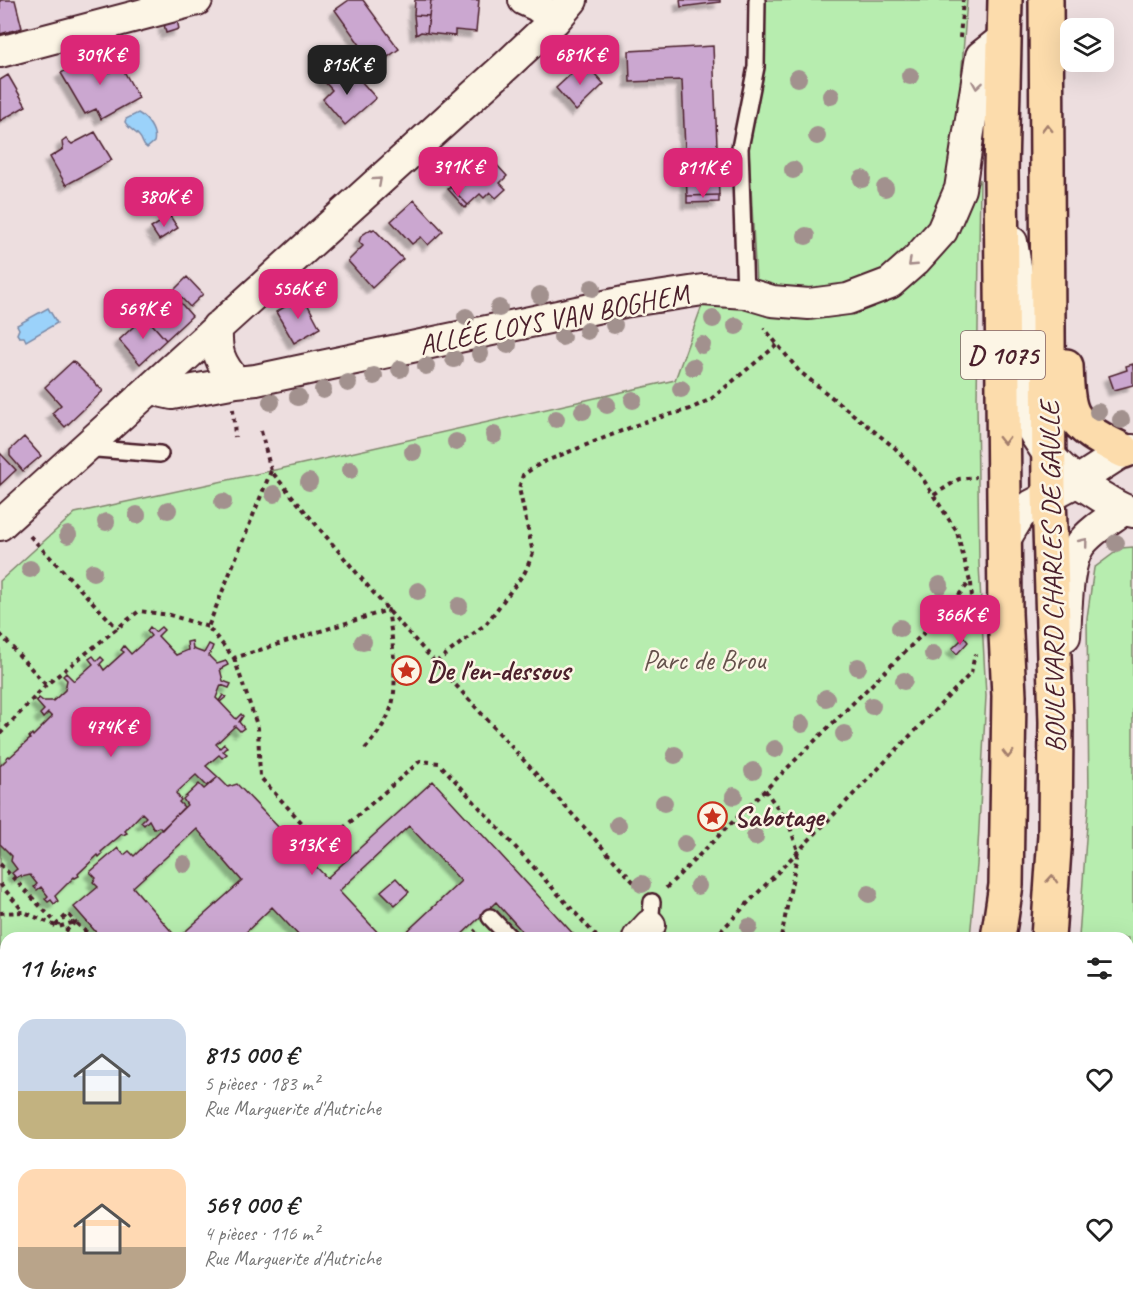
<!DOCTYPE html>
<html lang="fr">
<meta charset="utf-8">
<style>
body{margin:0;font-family:Caveat,sans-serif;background:#f6f6f6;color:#222;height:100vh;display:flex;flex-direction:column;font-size:22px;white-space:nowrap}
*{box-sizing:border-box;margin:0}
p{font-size:20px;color:#767676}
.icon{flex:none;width:33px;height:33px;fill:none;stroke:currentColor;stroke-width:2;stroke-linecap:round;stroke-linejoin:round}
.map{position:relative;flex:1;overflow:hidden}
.details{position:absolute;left:0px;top:932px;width:1134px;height:386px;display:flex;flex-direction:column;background:#fff;border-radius:18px 18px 0 0;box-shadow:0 6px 24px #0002}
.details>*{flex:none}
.controls{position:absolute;left:1060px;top:18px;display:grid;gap:12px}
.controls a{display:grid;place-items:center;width:54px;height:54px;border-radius:12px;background:#fff;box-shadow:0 6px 24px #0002;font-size:30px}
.price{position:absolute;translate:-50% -51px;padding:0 14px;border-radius:12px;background:#db2777;color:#fff;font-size:20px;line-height:39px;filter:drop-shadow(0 2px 3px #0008)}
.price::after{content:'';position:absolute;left:50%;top:36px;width:18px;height:14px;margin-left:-9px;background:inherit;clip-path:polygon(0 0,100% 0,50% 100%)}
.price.active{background:#222;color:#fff}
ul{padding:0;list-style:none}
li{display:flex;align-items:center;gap:18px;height:150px;padding:0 18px}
li span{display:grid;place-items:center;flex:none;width:168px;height:120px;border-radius:18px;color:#555}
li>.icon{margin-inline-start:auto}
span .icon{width:72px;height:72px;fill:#fffc;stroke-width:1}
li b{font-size:26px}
h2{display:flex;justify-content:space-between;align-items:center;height:72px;padding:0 18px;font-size:26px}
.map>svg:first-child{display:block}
.green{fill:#b7edaf;stroke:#80866d;stroke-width:1.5}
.water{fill:#9bd2fa;stroke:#7b8aa7;stroke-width:1.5}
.building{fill:#cba7d0;stroke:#4a1f2b;stroke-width:1.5;filter:url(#shadow)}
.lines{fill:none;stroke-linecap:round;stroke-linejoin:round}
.service-casing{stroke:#4a1f2b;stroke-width:20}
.minor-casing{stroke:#4a1f2b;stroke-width:34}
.secondary-casing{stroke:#4a1f2b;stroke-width:38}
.primary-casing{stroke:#4a1f2b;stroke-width:38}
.path{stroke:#4a1f2b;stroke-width:4;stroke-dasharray:4.5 4.5;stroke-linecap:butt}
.service{stroke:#fcf5e5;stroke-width:15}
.minor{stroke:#fcf5e5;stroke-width:30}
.secondary{stroke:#fcf5e5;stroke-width:33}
.primary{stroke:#fcdcac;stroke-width:33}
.tree{fill:#a2918e}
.oneway{stroke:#a38a88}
.oneway2{stroke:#a37e6c}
.labels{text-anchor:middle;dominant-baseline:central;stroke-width:5;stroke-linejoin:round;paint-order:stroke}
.shield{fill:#fcf5e5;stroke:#7f5f63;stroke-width:1.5}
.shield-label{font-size:27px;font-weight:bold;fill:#4a1f2b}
.street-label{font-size:28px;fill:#4a1f2b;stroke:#fcf5e5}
.park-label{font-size:28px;fill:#65524c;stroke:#fcf5e5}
.poi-label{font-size:28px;font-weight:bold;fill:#4a1f2b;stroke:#fcf5e5;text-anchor:start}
</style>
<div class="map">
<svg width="1133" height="1316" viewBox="0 0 1133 1316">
<defs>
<filter id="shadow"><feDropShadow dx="-5.5" dy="5.5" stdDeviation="1.5" flood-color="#0004"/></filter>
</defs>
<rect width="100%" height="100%" fill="#eddedf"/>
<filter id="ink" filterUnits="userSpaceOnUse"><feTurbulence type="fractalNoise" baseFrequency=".0167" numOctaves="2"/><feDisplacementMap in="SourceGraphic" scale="12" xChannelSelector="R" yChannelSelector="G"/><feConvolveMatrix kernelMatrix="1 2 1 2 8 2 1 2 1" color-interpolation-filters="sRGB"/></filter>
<g filter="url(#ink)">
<!-- green -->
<path class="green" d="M764 0H967L955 160 929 229 872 280 802 296 756 282 748 131Z
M980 179 977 400 979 564 986 696 977 865 970 937 6 938V1002L0 998V581L75 513 284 468 675 380 704 300 851 311 908 287 949 246Z
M1133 547V1316H1016L1009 1311H1128V938L1079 937 1089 797 1087 618 1094 568 1121 548Z
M491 1311H831L828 1316H499Z"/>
<!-- water -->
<path class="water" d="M138 113C147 118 157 131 154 142L147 148C141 144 144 141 139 136 134 130 129 130 125 122L126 119Z
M48 308 57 323 26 341 24 337H19L17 334 19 329 17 325Z"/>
<!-- building -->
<path class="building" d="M0 0H15L22 28 0 34Z
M349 0H363L399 49 375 66 335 10Z
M415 0H431L429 16 414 15Z
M431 0H479L476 32 455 30V36L427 33Z
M680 0H720V2L681 7Z
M414 15 429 16 427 33 421 32 416 35Z
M177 20 179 29 166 33 164 24Z
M713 46 719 195 687 196 682 80 630 82 629 51Z
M99 52 110 72 121 66 139 98 101 119 96 109 85 114 61 73Z
M584 62 604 84 576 111 556 88Z
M335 69 344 80 353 72 376 98 345 125 323 99 332 90 322 79Z
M8 75 26 106 0 121V80Z
M95 132 112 160 66 185 50 157 63 149 62 142 66 139 72 144Z
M485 152 507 176 500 183 506 189 496 198 490 192 484 198 480 194 468 205 450 187Z
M450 187 468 205 465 208 448 189Z
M719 195V202L687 203V196Z
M414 200 443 231 428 245 421 237 412 244 391 221Z
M170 216 178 228 159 240 151 228Z
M371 229 372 230 374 229 403 259 372 288 348 261 363 246 359 242 361 236Z
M187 277 203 294 190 307 174 290Z
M171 292 192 316 166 340 145 316Z
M303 296 320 328 294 343 276 312Z
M145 316 166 340 140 364 119 340Z
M73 361 103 391 65 427 52 413 61 405 45 387Z
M1133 364V385L1114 390 1109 376 1127 370 1126 366Z
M24 437 41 456 23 471 10 456V450Z
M0 453 16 470 0 485Z
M150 627 155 632 161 627 164 630 158 636 176 655 188 650 187 642 192 641 193 649 204 653 209 644 213 646 209 656 217 664 226 661 228 665 220 669 223 681 231 684 229 688 221 685 216 698 219 701 223 695 226 697 220 702 236 719 241 714 243 716 239 722 244 728 240 731 235 726 216 744 220 748 224 744 227 747 223 751 227 754 222 758 219 755 206 766 218 777 207 786 196 775 176 793 181 800 179 802 184 807 162 830 159 827 154 829 149 820 144 825 141 822 146 817 142 813 125 831 127 833 123 835 122 834 101 852 102 854 99 857 98 855 78 874 79 876 75 878 74 877 55 896 58 901 54 904 51 900 48 902 45 899 48 896 41 887 37 890 34 887 37 884 30 875 22 877 21 875 16 878 12 873 17 869 11 861 12 856 0 844V766L7 759 6 758 9 756 10 757 30 739 29 737 32 734 33 736 52 717 48 713 43 718 40 714 44 710 36 701 39 698 43 701H53L65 690 67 680 63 676 66 673 74 681 93 664 89 659 93 656 97 661 101 657 104 660 100 664 104 670 124 652 121 650 124 646 131 654 151 636 147 631Z
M964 637 968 642 957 654 952 649Z
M218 777 228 787 237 784 327 878 433 781 577 938H528L496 902 458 938H400L461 881 409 826 339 891 383 938H301L272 907 240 938H178L242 881 197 829 133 887 177 938H101L74 907 98 887 93 882 96 878 90 872 118 848 124 855 129 851 134 856 187 805 183 799 199 784 204 789Z
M396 878 409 892 395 905 381 891Z
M0 1124 6 1128V1140L3 1144 0 1142Z
M0 1222 6 1226V1255L0 1251Z
M138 1311H151L159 1316H139L136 1314Z
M222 1311H311L319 1316H219Z"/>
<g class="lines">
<defs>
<path id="service" d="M745 293 740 148 756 67 757 0
M84 448 160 454
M490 917 510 938
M650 925 652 902
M0 1267 6 1271
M64 1311 71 1316"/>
<path id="minor" d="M524 0 537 6 555 20
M0 52 197 0
M1012 242 1021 297 1022 408C1039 450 1061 473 1100 496 1111 502 1120 510 1133 512
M217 327C216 352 219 362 236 382
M153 387 163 392 172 394 236 382 256 380 624 302 703 290 745 293 772 301 809 304 848 299 890 283 916 260 942 231 960 189 981 56 1004 38
M0 525 507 65 555 20 572 0
M1006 538 1020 515 1032 505 1076 482 1124 451 1133 450
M1065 636C1067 611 1066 565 1080 545 1091 530 1109 520 1123 510
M638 938 650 925
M0 1085 6 1078"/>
<path id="secondary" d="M0 1030 6 1035
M428 1311 436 1316"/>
<path id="primary" d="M1046 0 1049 495 1056 722 1055 835 1048 938
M1066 366C1067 381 1066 401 1073 414 1083 432 1107 442 1124 451
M998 938 1006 885 1009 696 1005 613 1001 171 1005 0
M864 1316 867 1311
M917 1316 919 1311"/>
</defs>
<!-- service casing -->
<use href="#service" class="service-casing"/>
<!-- minor casing -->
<use href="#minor" class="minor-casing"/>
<!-- secondary casing -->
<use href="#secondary" class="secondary-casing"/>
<!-- primary casing -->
<use href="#primary" class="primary-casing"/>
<!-- path -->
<path class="path" d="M960 38 963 0
M233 409 235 437
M261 431 271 471 388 610 638 887
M271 471 208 627 234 658 388 610C392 634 398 681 392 705 387 722 376 736 365 749
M934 495 959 479 976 477
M30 536 118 629
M971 583 973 614
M0 634 46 685
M234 658 258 728 260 777 323 846 420 761 439 763 598 938
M436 662 486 624 525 572 533 553 519 488 523 475 541 463 644 422 690 409 711 399 777 345
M0 734 46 685 139 611 170 615 208 627
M765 790 789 824 798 851 781 938
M0 864 57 924 68 914 75 922 63 934 67 938
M0 884 23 911
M666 888 937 620 970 582 957 532 921 476 895 448 799 371 764 328
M0 913 24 912 58 927 75 922 93 938
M468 938 476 930
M714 938 971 673 975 654
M510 1311 517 1316
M815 1316 819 1311"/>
<!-- service -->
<use href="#service" class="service"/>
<!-- minor -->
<use href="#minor" class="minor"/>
<!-- secondary -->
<use href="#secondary" class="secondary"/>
<!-- primary -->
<use href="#primary" class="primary"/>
</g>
<!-- trees -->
<g class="tree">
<circle cx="910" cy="76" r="9"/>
<circle cx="798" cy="78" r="9"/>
<circle cx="831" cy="96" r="9"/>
<circle cx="817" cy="136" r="9"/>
<circle cx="793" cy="170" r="9"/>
<circle cx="862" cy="179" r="9"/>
<circle cx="885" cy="188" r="9"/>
<circle cx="806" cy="236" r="9"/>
<circle cx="592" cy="288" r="9"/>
<circle cx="540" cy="295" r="9"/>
<circle cx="499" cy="308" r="9"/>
<circle cx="466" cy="317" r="9"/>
<circle cx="713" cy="319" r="9"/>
<circle cx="614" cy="325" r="9"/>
<circle cx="736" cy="326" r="9"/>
<circle cx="587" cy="331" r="9"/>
<circle cx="562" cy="337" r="9"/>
<circle cx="508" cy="345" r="9"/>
<circle cx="702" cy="345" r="9"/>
<circle cx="480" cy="354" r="9"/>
<circle cx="454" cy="359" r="9"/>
<circle cx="426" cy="366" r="9"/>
<circle cx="693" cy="367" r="9"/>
<circle cx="400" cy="369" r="9"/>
<circle cx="374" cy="376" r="9"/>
<circle cx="348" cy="383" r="9"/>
<circle cx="681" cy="389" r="9"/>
<circle cx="323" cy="390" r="9"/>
<circle cx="298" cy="397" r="9"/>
<circle cx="633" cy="400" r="9"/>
<circle cx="271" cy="402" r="9"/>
<circle cx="607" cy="405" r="9"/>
<circle cx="583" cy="411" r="9"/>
<circle cx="1098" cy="412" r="9"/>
<circle cx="556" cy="419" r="9"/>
<circle cx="1121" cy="420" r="9"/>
<circle cx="494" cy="435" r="9"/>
<circle cx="456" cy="442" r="9"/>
<circle cx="413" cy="452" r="9"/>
<circle cx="350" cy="470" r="9"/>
<circle cx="309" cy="482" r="9"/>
<circle cx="274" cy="494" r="9"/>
<circle cx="223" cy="502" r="9"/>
<circle cx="168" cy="510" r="9"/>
<circle cx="137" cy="515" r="9"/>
<circle cx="106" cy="522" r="9"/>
<circle cx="68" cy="535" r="9"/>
<circle cx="1116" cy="543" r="9"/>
<circle cx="30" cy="569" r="9"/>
<circle cx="93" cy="572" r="9"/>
<circle cx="940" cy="585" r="9"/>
<circle cx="418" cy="591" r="9"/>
<circle cx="459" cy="606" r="9"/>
<circle cx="900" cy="628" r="9"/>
<circle cx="363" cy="642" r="9"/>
<circle cx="933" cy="654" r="9"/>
<circle cx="858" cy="667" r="9"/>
<circle cx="904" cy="681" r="9"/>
<circle cx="826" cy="698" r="9"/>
<circle cx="872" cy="706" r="9"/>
<circle cx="802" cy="724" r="9"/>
<circle cx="844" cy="734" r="9"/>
<circle cx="775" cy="749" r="9"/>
<circle cx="675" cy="755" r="9"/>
<circle cx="753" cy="771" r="9"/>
<circle cx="734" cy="796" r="9"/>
<circle cx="664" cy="803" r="9"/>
<circle cx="618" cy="825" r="9"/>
<circle cx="755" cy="837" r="9"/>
<circle cx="685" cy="844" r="9"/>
<circle cx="184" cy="864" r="9"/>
<circle cx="642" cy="884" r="9"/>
<circle cx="698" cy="886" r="9"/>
<circle cx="869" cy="894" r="9"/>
<circle cx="749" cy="927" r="9"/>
</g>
<!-- one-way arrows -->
<defs><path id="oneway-chevron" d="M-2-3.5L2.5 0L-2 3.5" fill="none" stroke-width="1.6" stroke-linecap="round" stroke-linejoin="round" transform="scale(1.5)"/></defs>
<g class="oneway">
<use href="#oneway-chevron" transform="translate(977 85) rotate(99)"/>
<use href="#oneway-chevron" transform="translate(378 181) rotate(-42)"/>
<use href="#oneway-chevron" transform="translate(912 263) rotate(137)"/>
<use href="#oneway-chevron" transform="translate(1084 542) rotate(-51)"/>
</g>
<g class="oneway2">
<use href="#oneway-chevron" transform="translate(1047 128) rotate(-91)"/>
<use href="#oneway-chevron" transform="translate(1004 440) rotate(89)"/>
<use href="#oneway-chevron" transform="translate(1008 754) rotate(91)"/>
<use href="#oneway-chevron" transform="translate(1052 879) rotate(-86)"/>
</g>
</g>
<!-- icons -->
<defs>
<symbol id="sight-ring" viewBox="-11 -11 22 22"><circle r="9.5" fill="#fcf5e5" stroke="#c8321e" stroke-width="1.5"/><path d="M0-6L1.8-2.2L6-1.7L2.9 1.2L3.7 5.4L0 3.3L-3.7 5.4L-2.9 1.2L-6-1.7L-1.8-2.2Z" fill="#c8321e"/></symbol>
</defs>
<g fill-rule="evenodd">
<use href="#sight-ring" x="390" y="654" width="33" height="33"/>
<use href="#sight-ring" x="696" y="800" width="33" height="33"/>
</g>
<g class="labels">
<!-- shield labels -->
<rect class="shield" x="961" y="331" width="84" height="48" rx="4.5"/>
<g class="shield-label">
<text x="1003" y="355">D 1075</text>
</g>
<!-- street labels -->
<g class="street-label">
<text transform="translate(554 319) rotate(-11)">ALLÉE LOYS VAN BOGHEM</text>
<text transform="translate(1052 577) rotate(-91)">BOULEVARD CHARLES DE GAULLE</text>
</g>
<!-- park labels -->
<g class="park-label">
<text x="704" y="659">Parc de Brou</text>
</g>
<!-- poi labels -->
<g class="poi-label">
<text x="427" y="670">De l'en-dessous</text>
<text x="734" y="816">Sabotage</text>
</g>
</g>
</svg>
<div class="controls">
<a><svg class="icon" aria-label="layers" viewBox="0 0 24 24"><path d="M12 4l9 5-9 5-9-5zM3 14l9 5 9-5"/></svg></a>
</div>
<b class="price" style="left:100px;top:86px">309K €</b>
<b class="price" style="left:580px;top:86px">681K €</b>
<b class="price active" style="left:347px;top:96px">815K €</b>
<b class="price" style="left:458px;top:198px">391K €</b>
<b class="price" style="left:703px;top:199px">811K €</b>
<b class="price" style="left:164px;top:228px">380K €</b>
<b class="price" style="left:298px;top:320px">556K €</b>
<b class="price" style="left:143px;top:340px">569K €</b>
<b class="price" style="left:960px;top:646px">366K €</b>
<b class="price" style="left:111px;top:758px">474K €</b>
<b class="price" style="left:312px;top:876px">313K €</b>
<section class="details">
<h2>11 biens<svg class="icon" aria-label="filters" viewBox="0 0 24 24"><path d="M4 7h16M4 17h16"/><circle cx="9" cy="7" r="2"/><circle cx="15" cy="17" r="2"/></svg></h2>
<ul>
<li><span style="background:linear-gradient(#c9d6e8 60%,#c2b280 0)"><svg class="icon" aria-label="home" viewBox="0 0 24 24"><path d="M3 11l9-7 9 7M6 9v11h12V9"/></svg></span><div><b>815 000 €</b><p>5 pièces · 183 m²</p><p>Rue Marguerite d'Autriche</p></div><svg class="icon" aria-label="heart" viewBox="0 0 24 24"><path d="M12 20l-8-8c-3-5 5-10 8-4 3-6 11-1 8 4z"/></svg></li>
<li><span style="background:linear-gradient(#ffd9b3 65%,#b9a48a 0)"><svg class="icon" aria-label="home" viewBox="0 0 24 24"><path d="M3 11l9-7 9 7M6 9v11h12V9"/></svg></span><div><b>569 000 €</b><p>4 pièces · 116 m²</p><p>Rue Marguerite d'Autriche</p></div><svg class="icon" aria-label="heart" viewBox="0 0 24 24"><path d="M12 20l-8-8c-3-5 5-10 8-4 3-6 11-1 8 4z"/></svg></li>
</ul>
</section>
</div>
